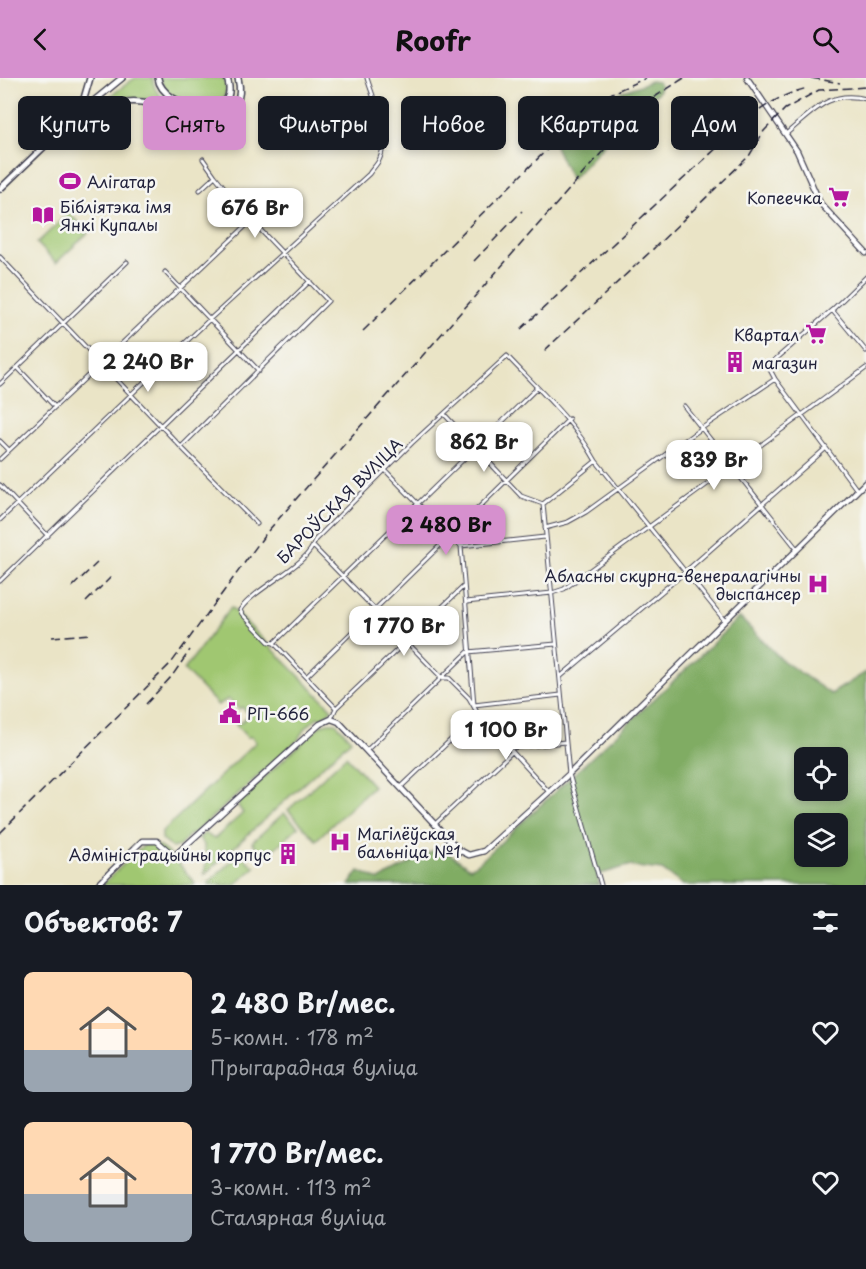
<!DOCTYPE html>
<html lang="ru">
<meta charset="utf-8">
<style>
body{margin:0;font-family:"Playpen Sans",sans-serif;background:#20242c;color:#f1f3f6;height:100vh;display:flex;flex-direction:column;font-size:22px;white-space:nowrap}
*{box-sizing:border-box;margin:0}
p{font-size:20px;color:#9ea1a6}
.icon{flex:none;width:33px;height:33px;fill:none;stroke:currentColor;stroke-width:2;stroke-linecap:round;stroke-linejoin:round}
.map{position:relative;height:807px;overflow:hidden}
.drawer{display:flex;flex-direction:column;background:#171b24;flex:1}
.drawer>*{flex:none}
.top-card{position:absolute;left:18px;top:18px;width:831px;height:54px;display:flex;gap:12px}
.fabs{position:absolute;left:794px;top:669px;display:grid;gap:12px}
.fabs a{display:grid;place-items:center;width:54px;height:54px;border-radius:9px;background:#171b24;box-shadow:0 3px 9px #0003;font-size:30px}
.price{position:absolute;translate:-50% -51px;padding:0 14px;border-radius:12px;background:#fff;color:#222;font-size:20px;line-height:39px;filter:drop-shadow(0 2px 3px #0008)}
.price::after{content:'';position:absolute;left:50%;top:36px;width:18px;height:14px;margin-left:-9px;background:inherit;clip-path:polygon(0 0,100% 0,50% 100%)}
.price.on{background:#d690ce;color:#111}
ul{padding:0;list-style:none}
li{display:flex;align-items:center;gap:18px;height:150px;padding:0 24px}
li span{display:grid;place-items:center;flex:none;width:168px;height:120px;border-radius:9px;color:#555}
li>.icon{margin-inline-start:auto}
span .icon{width:72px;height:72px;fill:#fffc;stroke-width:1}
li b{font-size:26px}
h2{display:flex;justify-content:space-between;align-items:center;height:72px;padding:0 24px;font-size:26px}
.chip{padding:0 21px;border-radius:9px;background:#171b24;box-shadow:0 3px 9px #0003;font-size:21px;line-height:54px}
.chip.on{background:#d690ce;color:#111}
header{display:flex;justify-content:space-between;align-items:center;height:78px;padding:0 24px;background:#d690ce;color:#111;font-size:27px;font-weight:700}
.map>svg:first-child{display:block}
.green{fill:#a0c771;stroke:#617456;stroke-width:1.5}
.forest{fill:#80ac63;stroke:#51674f;stroke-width:1.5;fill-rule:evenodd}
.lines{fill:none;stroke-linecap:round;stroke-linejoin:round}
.minor-casing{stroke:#403f50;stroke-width:5}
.secondary-casing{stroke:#403f50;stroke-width:7}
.primary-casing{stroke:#403f50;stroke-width:8}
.minor{stroke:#fff;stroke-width:3}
.secondary{stroke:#fff;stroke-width:4.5}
.primary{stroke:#fff;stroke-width:5}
.rail{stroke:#22223b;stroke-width:1.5;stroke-dasharray:9 4.5;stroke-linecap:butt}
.labels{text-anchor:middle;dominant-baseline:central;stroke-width:5;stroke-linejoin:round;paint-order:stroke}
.poi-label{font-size:16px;fill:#22223b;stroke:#f6f6f2;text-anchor:start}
.street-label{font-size:16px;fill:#22223b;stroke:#f6f6f2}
</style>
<header><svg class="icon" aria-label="back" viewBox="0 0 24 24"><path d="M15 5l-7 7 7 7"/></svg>Roofr<svg class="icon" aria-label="search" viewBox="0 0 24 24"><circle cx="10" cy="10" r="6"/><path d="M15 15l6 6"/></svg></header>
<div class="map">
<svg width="866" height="807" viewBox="0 0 866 807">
<rect width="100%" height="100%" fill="#f6f6f2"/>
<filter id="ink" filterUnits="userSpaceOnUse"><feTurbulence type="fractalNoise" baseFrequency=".0167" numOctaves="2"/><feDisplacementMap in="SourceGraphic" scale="12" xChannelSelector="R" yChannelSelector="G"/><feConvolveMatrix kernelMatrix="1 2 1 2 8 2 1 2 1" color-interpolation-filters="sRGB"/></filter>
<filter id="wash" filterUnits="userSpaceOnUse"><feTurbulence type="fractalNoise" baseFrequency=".008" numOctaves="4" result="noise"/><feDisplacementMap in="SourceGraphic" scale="24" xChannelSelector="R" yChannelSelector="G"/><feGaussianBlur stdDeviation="1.35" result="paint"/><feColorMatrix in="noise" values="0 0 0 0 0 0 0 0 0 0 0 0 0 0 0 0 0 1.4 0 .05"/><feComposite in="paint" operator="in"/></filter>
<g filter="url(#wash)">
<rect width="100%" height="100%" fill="#eae4c6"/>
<!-- green -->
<path class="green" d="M135 0H153C153 16 165 22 178 28L142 21 105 22Z
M160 0H224C226 8 228 15 222 22 208 38 179 20 165 14Z
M69 135 88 155 56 185 37 165Z
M231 529 332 631 321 641 318 639C310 646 302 652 298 662L192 757 190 756 180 768 172 770 162 761V754L256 664 252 659H247L236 647 237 644 241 645 249 637 242 629 239 631 228 621 218 627 184 592Z
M328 645H336L351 662 204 797 206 785 210 779 204 772V767L199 760 205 755 214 761 243 735 238 728 240 722 321 647Z
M346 678 373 708 316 762 288 732Z
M284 735 298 749 264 780 252 764Z
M147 764C167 767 182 791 195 805L192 807H102Z
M239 776 255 789 235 807H210L208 805Z"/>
<!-- forest -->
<path class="forest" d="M651 3 658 4 660 8 658 14 623 46 571 102 555 68 614 17Z
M739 539 782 582 831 616 866 594V807H683L662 792 628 788 597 797 599 807H349L359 793 379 802 440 769 470 790 482 782 700 578ZM804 680H837V712H804ZM804 746H837V778H804Z"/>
</g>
<g filter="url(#ink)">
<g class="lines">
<defs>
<path id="minor" d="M786 56C813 34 829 11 866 21
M200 112 214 99
M0 179 181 369 257 446
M165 194 259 293
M832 232 866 273
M18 290 55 329
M775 301 857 412
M0 306 127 184
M684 328 797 471
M444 336 521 418 543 426
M0 363 9 372
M181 369 328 223 251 142 215 98 203 81
M0 381 251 143
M386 393 450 459 461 468 474 627 561 617
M0 407 48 458
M543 426 569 696 601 807
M543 426 596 383
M0 442 210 241 369 96C372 91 378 86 380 80 390 56 374 23 367 0
M545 450 568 444 586 434 702 350 775 301 768 288 832 232 866 199
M313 468 442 600H449L469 620 478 636 549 714
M461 468 545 459
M0 503 310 203
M466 524 552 515 564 511 866 290
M274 565 537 310
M307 598 569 341
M560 599 685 494 825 371
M336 630 274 565 269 564 242 536 240 532C255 509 310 487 315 462L412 365 507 278C539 312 573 342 596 383L725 543
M331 641 336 630 463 509
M510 670 565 664
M366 673 468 574 556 566
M401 709 478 636
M435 746 512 674"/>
<path id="secondary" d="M747 0 797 73 820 125 866 175
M97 807 142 763H157L174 778 320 646 331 641 339 644 459 772 469 777 484 773 569 696 866 404"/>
<path id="primary" d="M158 0C162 31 243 48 227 0
M80 34 90 0
M79 35C100 28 120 22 142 24 170 27 252 59 238 0
M0 111 79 35 122 0"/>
</defs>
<!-- minor casing -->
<use href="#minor" class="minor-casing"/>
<!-- secondary casing -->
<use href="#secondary" class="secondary-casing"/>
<!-- primary casing -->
<use href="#primary" class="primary-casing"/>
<!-- minor -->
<use href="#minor" class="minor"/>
<!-- secondary -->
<use href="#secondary" class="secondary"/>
<!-- primary -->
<use href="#primary" class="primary"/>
<!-- rail -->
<path class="rail" d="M811 0 840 5
M474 183 522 133
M521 251 747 42C765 27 785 15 808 10
M363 253 581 38 612 15 646 0
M544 273 650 174 749 78 764 53 785 31 819 12 866 9
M72 509 97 485
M86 524 111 499
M52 559 92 556
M146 626 172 598 190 572
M0 755 172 584 267 454 619 55 650 22 684 0"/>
</g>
</g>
<!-- icons -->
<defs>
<symbol id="stadium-bare" viewBox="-9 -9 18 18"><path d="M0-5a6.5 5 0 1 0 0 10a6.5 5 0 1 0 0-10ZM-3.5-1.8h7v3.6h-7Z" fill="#b5179e" stroke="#f6f6f2" stroke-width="2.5" paint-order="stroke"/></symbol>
<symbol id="supermarket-bare" viewBox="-9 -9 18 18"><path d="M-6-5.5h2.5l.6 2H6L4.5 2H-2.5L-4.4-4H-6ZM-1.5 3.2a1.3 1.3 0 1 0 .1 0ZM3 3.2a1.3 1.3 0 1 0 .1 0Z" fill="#b5179e" stroke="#f6f6f2" stroke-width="2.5" paint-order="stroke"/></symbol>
<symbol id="library-bare" viewBox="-9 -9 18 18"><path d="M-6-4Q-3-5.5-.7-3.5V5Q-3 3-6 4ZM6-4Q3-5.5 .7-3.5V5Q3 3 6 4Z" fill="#b5179e" stroke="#f6f6f2" stroke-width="2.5" paint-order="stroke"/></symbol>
<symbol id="building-bare" viewBox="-9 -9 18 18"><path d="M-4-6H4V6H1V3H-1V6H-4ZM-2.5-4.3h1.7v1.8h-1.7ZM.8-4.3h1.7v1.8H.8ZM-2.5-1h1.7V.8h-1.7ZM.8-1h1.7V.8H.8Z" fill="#b5179e" stroke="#f6f6f2" stroke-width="2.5" paint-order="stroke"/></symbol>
<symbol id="hospital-bare" viewBox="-9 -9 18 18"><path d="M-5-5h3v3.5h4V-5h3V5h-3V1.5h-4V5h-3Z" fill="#b5179e" stroke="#f6f6f2" stroke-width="2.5" paint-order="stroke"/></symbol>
<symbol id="civic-bare" viewBox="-9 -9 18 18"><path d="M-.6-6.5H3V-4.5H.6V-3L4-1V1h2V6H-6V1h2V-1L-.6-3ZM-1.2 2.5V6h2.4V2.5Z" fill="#b5179e" stroke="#f6f6f2" stroke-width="2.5" paint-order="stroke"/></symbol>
</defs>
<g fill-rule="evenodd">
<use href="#stadium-bare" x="55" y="88" width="30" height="30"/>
<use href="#supermarket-bare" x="824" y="104" width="30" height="30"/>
<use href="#library-bare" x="28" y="122" width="30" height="30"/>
<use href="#supermarket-bare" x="801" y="241" width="30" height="30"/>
<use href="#building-bare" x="720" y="269" width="30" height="30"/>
<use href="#hospital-bare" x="803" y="491" width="30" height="30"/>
<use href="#civic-bare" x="215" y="620" width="30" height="30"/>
<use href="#hospital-bare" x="325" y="749" width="30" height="30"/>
<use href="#building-bare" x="273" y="761" width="30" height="30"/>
</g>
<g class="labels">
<!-- poi labels -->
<g class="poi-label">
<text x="87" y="103">Алігатар</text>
<text x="822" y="119" text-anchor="end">Копеечка</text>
<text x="60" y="128">Бібліятэка імя<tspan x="60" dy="18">Янкі Купалы</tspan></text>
<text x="799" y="256" text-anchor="end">Квартал</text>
<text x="752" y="284">магазин</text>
<text x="801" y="497" text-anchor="end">Абласны скурна-венералагічны<tspan x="801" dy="18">дыспансер</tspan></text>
<text x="247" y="635">РП-666</text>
<text x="357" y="755">Магілёўская<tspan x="357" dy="18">бальніца №1</tspan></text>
<text x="271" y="776" text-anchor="end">Адміністрацыйны корпус</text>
</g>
<!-- street labels -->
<g class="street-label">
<text transform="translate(339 422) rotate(-45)">БАРОЎСКАЯ ВУЛІЦА</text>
</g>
</g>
</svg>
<div class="fabs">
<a><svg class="icon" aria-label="locate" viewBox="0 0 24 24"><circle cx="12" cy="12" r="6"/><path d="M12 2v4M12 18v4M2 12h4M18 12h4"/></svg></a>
<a><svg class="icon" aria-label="layers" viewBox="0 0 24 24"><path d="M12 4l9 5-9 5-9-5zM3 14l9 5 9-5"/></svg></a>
</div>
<b class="price" style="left:255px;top:161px">676 Br</b>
<b class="price" style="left:148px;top:315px">2 240 Br</b>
<b class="price" style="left:484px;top:395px">862 Br</b>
<b class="price" style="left:714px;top:413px">839 Br</b>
<b class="price on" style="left:446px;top:478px">2 480 Br</b>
<b class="price" style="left:404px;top:579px">1 770 Br</b>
<b class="price" style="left:506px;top:683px">1 100 Br</b>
<div class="top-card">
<a class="chip">Купить</a>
<a class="chip on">Снять</a>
<a class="chip">Фильтры</a>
<a class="chip">Новое</a>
<a class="chip">Квартира</a>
<a class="chip">Дом</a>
</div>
</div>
<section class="drawer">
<h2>Объектов: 7<svg class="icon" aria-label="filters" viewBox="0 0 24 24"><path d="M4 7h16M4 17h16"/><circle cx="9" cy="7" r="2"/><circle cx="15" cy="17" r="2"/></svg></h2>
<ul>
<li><span style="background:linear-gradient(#ffd9b3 65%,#9aa5b1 0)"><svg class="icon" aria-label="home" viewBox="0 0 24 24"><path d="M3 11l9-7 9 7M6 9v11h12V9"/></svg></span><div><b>2 480 Br/мес.</b><p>5-комн. · 178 m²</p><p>Прыгарадная вуліца</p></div><svg class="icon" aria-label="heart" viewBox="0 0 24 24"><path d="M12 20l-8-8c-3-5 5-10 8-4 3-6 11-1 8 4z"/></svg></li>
<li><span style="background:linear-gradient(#ffd9b3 60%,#9aa5b1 0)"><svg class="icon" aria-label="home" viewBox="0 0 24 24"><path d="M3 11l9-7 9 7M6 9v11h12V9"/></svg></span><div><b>1 770 Br/мес.</b><p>3-комн. · 113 m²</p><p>Сталярная вуліца</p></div><svg class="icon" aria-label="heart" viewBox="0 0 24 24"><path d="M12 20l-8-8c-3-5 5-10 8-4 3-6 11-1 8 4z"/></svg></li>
</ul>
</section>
